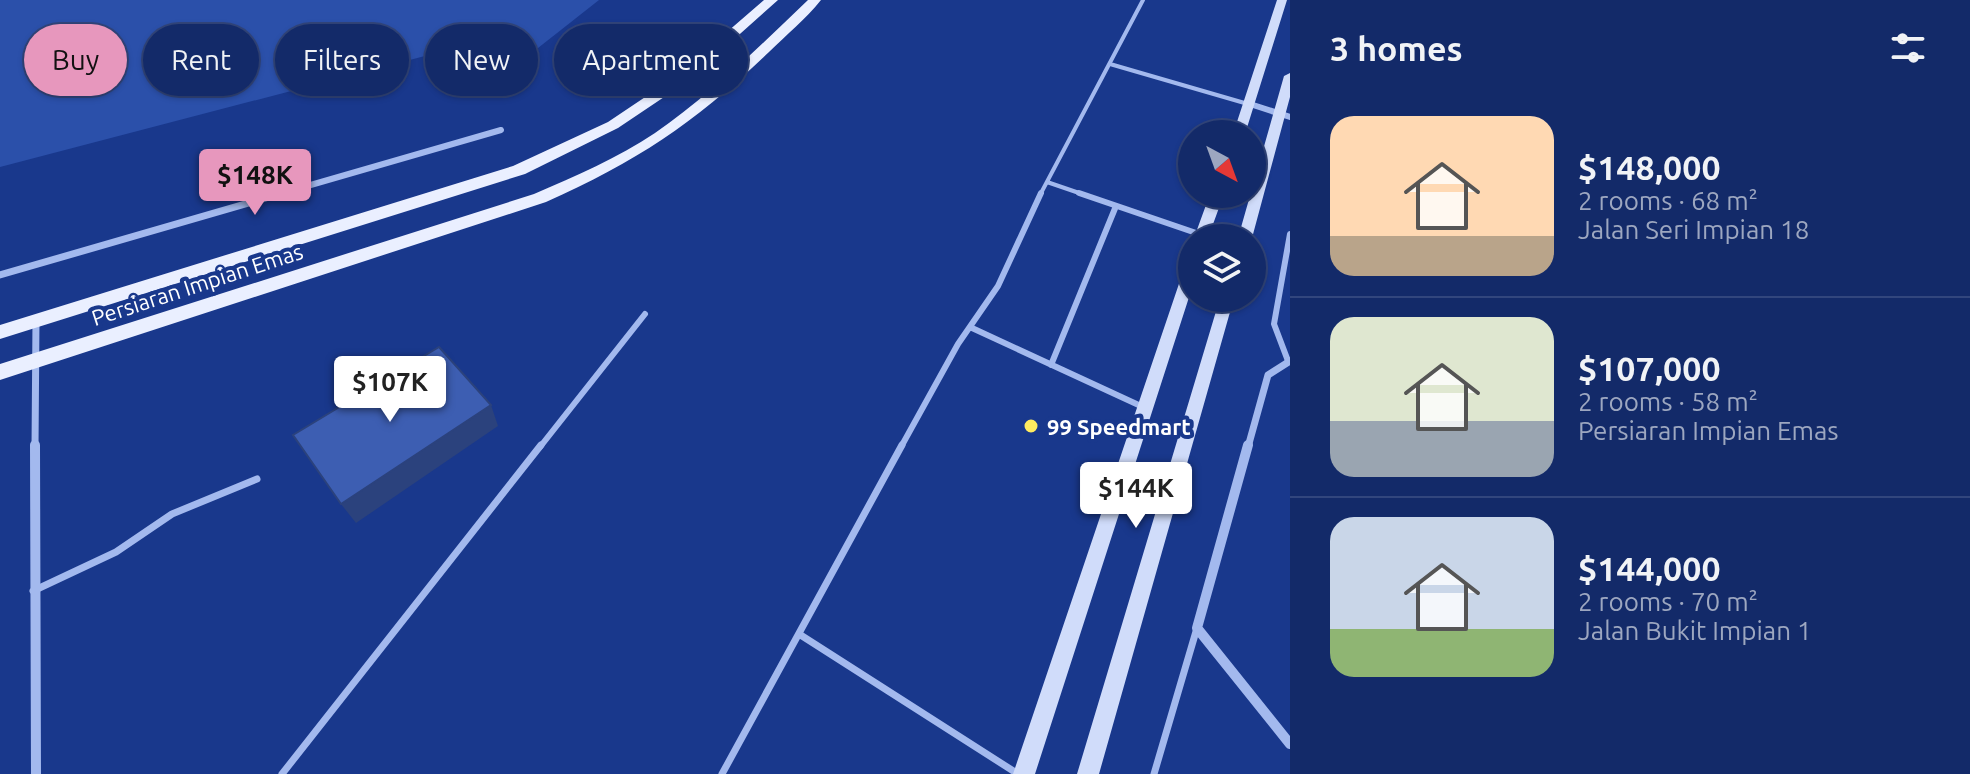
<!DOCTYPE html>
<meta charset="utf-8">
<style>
body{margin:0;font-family:Ubuntu,sans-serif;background:#1c326f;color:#f1f3f6;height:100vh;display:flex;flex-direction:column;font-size:30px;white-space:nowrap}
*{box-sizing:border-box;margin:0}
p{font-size:26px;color:#9da7c0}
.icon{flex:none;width:44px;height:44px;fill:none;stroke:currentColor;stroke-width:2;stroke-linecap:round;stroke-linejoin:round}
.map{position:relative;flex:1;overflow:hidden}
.sheet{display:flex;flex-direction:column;background:#132a69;width:680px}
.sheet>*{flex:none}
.hud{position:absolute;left:24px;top:24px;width:760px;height:72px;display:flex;gap:16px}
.needle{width:52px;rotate:139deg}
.controls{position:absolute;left:1178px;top:120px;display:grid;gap:16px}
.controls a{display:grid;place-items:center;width:88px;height:88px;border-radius:50%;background:#132a69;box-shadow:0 2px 6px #0004,0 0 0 2px #32467d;font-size:40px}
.price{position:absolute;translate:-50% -68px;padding:0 18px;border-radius:8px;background:#fff;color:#222;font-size:26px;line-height:52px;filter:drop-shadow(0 2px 4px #0008)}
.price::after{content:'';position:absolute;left:50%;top:48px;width:24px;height:18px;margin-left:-12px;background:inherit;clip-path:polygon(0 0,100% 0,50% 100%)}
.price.selected{background:#e797bd;color:#111}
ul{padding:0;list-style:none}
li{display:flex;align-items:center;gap:24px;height:200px;padding:0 40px}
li+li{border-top:2px solid #32467d}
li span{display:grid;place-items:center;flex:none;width:224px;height:160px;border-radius:24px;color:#555}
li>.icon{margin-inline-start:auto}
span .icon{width:96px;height:96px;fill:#fffc;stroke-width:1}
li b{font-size:34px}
h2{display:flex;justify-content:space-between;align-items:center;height:96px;padding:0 40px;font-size:34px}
.pill{padding:0 28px;border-radius:36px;background:#132a69;box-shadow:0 2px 6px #0004,0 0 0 2px #32467d;font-size:28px;line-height:72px}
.pill.selected{background:#e797bd;color:#111}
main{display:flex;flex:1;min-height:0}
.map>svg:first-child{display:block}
.green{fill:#2b50aa}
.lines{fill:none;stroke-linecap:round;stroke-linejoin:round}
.lane-far2{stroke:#a3b9ee;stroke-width:4}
.lane-far1{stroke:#a3b9ee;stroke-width:6}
.lane{stroke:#a3b9ee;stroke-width:7}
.street-far2{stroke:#a3b9ee;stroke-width:6}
.street-far1{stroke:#a3b9ee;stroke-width:7}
.street{stroke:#a3b9ee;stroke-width:10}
.secondary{fill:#d0dcfa;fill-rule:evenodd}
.primary{fill:#eaefff;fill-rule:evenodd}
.shaded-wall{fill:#2b427d}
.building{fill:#3d5eb2;stroke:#2b427d;stroke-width:2}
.poi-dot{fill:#ffeb60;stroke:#19388c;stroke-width:3}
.labels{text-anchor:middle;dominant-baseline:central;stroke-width:8;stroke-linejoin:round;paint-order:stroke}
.street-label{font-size:22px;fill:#fff;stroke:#19388c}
.poi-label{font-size:22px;font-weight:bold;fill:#fff;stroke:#19388c;text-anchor:start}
</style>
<main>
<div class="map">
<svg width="1290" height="774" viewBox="0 0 1290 774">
<rect width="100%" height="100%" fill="#19388c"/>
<!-- green -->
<path class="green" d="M0 0H599L538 48 444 51 0 167Z"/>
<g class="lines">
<!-- lane-far2 -->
<path class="lane-far2" d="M1110 64 1248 104
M1047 182 1085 195
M1040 195 1143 0"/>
<!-- lane-far1 -->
<path class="lane-far1" d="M1079 193 1202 235
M972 328 1143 407
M1288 361 1274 324 1290 234
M1051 365 1116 206
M540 447 645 314
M901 447 958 344 998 286 1041 193"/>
<!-- lane -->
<path class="lane" d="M33 591 116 552 172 514 257 479
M799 634 1018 774
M282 774 541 445
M722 774 902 445
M1154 774 1197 628"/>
<!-- street-far2 -->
<path class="street-far2" d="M1250 104 1290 117
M276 195 501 130"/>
<!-- street-far1 -->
<path class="street-far1" d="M0 275 283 193
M35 447 36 320
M1248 447 1268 375 1290 361"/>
<!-- street -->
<path class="street" d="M35 445 36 774
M1248 445 1197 628 1290 744"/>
<!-- secondary -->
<path class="secondary" d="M1277 0H1287L1245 134H1233Z
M1290 73V97L1252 238H1238L1284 76Z
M1210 194H1224L1208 238H1194Z
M1192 261V288L1035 774H1013L1185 266Z
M1220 298H1234L1099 774H1077Z"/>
<!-- primary -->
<path class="primary" d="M764 0H778L685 83 618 128 525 174 0 339V325L513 166 608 122 675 77Z
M808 0H821C806 19 786 35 769 52 696 122 638 161 546 202L0 380V364L534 194C575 176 618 158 655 133 710 95 759 47 808 0Z"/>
</g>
<!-- shaded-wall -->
<path class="shaded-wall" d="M491 405 498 426 356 523 341 504Z"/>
<!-- building -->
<path class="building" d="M439 347 491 405 341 504 293 435Z"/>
<!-- markers -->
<circle class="poi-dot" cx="1031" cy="426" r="8"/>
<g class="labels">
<!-- street labels -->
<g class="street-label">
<text transform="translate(197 284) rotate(-18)">Persiaran Impian Emas</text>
</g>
<!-- poi labels -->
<g class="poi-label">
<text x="1047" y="426">99 Speedmart</text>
</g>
</g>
</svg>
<div class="controls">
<a><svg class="needle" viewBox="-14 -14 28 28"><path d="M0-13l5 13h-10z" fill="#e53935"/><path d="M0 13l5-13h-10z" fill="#9da7c0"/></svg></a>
<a><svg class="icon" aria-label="layers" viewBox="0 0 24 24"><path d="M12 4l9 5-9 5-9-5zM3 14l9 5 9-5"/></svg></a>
</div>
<b class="price selected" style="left:255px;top:217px">$148K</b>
<b class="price" style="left:390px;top:424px">$107K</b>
<b class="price" style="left:1136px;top:530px">$144K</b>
<div class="hud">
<a class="pill selected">Buy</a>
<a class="pill">Rent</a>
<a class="pill">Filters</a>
<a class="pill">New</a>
<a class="pill">Apartment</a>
</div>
</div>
<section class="sheet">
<h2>3 homes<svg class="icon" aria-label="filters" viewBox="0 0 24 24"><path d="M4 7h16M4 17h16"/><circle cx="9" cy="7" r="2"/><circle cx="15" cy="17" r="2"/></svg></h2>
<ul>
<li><span style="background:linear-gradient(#ffd9b3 75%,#b9a48a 0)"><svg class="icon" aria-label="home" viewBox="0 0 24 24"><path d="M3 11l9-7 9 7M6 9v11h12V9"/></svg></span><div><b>$148,000</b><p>2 rooms · 68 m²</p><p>Jalan Seri Impian 18</p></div></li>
<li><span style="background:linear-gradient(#dfe7d0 65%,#9aa5b1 0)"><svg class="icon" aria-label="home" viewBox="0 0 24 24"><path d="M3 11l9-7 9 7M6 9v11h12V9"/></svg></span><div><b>$107,000</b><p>2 rooms · 58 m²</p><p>Persiaran Impian Emas</p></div></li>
<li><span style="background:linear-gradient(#c9d6e8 70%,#8fb573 0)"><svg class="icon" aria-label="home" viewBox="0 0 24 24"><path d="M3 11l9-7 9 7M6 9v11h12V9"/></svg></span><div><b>$144,000</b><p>2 rooms · 70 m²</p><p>Jalan Bukit Impian 1</p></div></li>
</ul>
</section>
</main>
